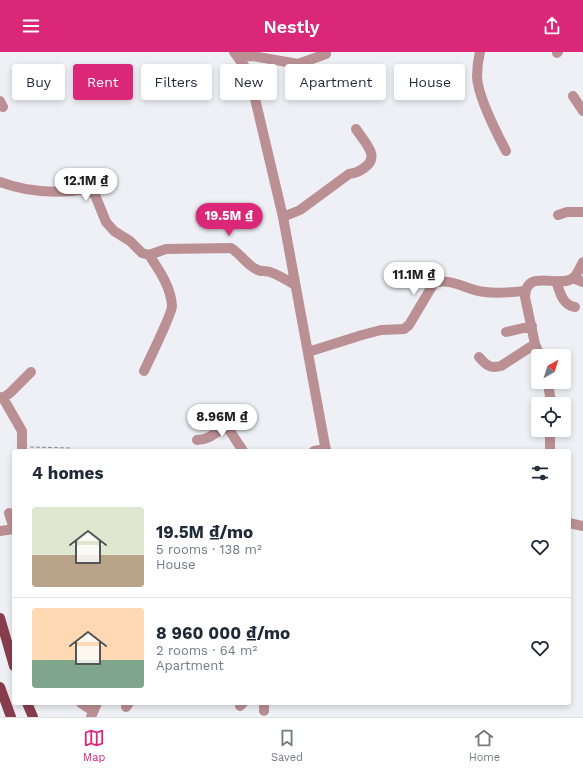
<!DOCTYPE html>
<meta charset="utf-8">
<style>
body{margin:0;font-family:"Work Sans",sans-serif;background:#f2f2f3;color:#1f2937;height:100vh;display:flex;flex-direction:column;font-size:15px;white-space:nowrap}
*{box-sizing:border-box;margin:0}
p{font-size:13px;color:#747a83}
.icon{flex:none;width:22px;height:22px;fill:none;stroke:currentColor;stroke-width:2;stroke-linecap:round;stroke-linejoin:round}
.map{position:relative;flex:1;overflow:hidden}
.drawer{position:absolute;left:12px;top:397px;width:559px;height:256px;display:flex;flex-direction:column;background:#fff;border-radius:4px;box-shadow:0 2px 6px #0003}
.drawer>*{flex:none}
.hud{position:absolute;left:12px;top:12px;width:559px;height:36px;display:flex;gap:8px}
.needle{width:26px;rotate:39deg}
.fabs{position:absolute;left:531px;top:297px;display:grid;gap:8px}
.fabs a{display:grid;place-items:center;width:40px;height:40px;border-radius:4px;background:#fff;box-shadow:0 2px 6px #0003;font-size:20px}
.price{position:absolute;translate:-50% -34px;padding:0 9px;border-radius:14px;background:#fff;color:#222;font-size:13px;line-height:26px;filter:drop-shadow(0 1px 2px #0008)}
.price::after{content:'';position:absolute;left:50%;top:24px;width:12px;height:9px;margin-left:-6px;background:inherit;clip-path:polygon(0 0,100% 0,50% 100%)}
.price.on{background:#db2777;color:#fff}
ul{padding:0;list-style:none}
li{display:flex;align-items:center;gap:12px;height:100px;padding:0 20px}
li+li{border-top:1px solid #e0e1e3}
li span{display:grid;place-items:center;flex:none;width:112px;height:80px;border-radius:4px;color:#555}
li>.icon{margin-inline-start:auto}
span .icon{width:48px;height:48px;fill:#fffc;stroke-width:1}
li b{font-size:17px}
h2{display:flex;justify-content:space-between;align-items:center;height:48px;padding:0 20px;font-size:17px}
.chip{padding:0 14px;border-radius:4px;background:#fff;box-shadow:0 2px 6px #0003;font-size:14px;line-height:36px}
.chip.on{background:#db2777;color:#fff}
header{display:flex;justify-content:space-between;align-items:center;height:52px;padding:0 20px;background:#db2777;color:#fff;font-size:18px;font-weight:600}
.tab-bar{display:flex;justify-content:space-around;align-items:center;height:56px;border-top:1px solid #e0e1e3;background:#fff;font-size:11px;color:#747a83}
.tab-bar a{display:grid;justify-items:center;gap:2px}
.tab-bar .on{color:#db2777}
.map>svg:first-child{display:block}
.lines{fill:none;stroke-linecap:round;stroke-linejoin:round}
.path{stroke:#8e8e92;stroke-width:1;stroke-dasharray:4 2;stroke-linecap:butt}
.minor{stroke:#bb9095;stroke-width:10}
.major{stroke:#873e4c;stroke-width:10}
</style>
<header><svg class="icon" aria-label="menu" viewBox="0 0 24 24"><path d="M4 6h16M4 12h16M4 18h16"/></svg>Nestly<svg class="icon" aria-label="share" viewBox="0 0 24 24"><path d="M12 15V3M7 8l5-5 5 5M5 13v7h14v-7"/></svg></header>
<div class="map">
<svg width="583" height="665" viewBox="0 0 583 665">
<rect width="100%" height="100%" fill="#eef0f5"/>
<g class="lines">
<!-- path -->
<path class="path" d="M551 304 566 297
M30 395 70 396"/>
<!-- minor -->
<path class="minor" d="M234 0 245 15 252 34 283 165 326 399
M480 0C478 8 477 16 477 25 478 45 496 80 506 99
M557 1 558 0
M238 5 253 4 298 12 326 2
M573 44 583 59
M0 49 3 55
M0 130C29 141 57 142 87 137L95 143 106 170 114 179 130 189 142 201 149 203 166 197 231 196C241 202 247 214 258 218 261 220 266 218 270 220 279 223 287 228 295 233
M558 163 567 160H583
M283 165 300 158 349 122C356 121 358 120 364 116 381 105 365 91 356 77
M573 226 583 230
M556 229C560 240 562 253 575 255
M506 280 532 274
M308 300 362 283 381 278 404 277 409 273 434 231C451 225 468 239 485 240 498 242 512 240 525 239
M540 304 535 292 525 245C526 215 559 237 573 226 578 222 580 215 583 210
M479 305C486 313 490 317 501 314L535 292
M144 319C149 308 172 262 172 254 171 235 159 218 149 203
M548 330 551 352
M0 345 3 346 10 341 31 320
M3 346 22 379V399
M219 362 243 399
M197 388C209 388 216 380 227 374
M314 399 326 397
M550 399V378
M9 461 14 477
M569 471 583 474
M0 479 14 477
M81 651 93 659
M264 651V659
M240 654 243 651
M126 655 129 651
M91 665 97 651"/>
<!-- major -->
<path class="major" d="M0 566 14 614
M0 635 11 665
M27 651 33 665"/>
</g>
</svg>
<div class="fabs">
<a><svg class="needle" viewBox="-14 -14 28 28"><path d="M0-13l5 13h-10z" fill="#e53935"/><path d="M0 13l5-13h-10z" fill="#747a83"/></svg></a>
<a><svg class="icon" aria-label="locate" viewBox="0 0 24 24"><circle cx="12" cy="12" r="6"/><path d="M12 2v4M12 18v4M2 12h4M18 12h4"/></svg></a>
</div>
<b class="price" style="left:86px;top:150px">12.1M ₫</b>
<b class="price on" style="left:229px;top:185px">19.5M ₫</b>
<b class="price" style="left:414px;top:244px">11.1M ₫</b>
<b class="price" style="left:222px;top:386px">8.96M ₫</b>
<div class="hud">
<a class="chip">Buy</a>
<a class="chip on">Rent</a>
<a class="chip">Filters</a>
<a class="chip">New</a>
<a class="chip">Apartment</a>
<a class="chip">House</a>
</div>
<section class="drawer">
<h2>4 homes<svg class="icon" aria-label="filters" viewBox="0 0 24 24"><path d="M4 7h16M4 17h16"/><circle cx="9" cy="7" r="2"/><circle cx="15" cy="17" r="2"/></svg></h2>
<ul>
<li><span style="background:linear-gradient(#dfe7d0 60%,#b9a48a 0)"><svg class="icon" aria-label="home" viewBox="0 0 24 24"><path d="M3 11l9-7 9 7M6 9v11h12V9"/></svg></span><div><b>19.5M ₫/mo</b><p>5 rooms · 138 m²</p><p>House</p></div><svg class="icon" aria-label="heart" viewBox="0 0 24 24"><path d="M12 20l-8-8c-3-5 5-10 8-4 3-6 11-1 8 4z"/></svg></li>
<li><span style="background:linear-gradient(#ffd9b3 65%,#7fa58c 0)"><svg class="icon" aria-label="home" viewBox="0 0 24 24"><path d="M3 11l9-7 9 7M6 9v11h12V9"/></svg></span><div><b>8 960 000 ₫/mo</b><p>2 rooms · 64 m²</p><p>Apartment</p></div><svg class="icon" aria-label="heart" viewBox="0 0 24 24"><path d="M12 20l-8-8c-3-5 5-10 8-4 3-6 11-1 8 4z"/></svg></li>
</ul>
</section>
</div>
<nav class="tab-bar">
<a class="on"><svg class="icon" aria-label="map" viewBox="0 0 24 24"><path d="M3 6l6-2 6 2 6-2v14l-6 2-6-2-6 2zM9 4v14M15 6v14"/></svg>Map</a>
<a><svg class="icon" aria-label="saved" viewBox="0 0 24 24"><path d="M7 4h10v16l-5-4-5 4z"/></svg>Saved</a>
<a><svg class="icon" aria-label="home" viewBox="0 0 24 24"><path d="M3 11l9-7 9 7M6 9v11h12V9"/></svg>Home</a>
</nav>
